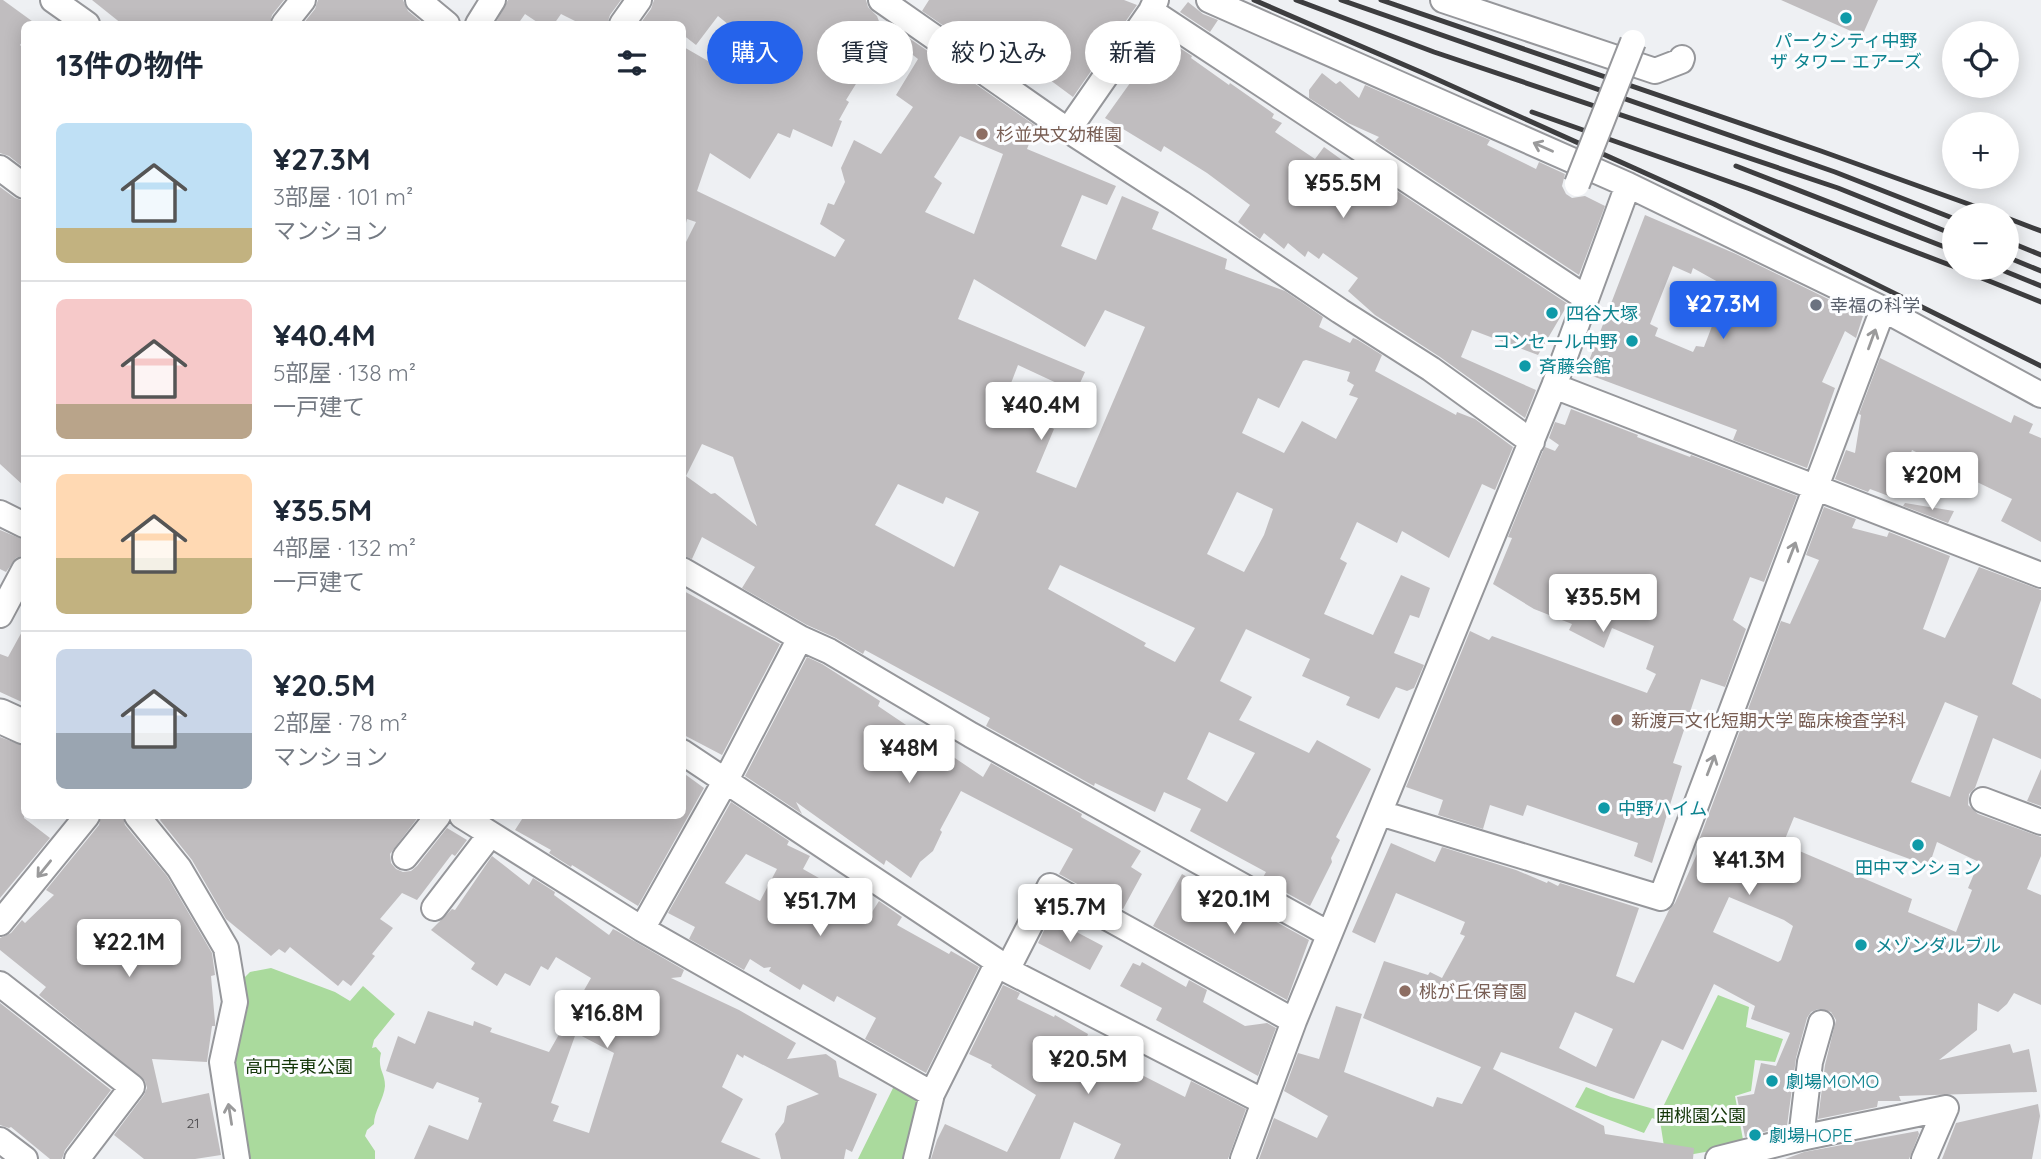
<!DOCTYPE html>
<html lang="ja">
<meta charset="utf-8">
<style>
body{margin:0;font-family:Quicksand,"Noto Sans JP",sans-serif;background:#f6f6f7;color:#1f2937;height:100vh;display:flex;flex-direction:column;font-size:26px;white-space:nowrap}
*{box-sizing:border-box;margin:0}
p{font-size:23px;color:#747a83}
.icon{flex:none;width:38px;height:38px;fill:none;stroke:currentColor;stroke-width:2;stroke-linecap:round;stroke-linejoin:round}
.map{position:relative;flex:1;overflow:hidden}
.drawer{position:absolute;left:21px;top:21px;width:665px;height:798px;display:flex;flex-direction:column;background:#fff;border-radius:10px;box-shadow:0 4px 18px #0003}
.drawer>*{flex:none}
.hud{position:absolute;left:707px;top:21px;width:665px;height:63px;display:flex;gap:14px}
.buttons{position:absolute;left:1942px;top:21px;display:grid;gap:14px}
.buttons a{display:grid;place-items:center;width:77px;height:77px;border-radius:50%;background:#fff;box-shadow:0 4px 18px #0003;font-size:35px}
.price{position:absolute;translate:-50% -60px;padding:0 16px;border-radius:7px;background:#fff;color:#222;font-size:23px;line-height:46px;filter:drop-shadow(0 2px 4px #0008)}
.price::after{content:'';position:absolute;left:50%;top:42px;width:21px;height:16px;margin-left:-10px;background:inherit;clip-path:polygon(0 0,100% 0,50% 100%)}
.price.active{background:#2563eb;color:#fff}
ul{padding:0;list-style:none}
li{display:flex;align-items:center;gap:21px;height:175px;padding:0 35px}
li+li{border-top:2px solid #e0e1e3}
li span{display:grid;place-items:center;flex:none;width:196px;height:140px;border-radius:10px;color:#555}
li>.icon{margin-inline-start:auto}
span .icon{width:84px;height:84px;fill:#fffc;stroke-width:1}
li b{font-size:30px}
h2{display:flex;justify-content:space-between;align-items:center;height:84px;padding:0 35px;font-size:30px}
.pill{padding:0 24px;border-radius:32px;background:#fff;box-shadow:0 4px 18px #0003;font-size:24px;line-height:63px}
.pill.active{background:#2563eb;color:#fff}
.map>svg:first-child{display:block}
.green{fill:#aada9d}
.building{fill:#c0bdbf;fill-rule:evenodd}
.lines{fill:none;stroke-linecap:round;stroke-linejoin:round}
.street-casing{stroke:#96979b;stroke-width:28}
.secondary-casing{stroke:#96979b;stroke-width:37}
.street{stroke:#fff;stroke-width:24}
.secondary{stroke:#fff;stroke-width:33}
.rail{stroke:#3d3d3f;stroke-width:5}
.street-bridge-casing{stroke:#96979b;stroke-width:28;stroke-linecap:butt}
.street-bridge{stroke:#fff;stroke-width:24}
.oneway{stroke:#9a9a9b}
.culture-dot{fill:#0f9aa8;stroke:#fcfdff;stroke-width:2.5}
.education-dot{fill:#8d6e63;stroke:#fcfdff;stroke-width:2.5}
.worship-dot{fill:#6b7280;stroke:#fcfdff;stroke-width:2.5}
.labels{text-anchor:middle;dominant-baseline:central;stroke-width:6;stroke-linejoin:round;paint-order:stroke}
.number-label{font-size:14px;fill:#474648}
.culture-label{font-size:18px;fill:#0d838f;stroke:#fcfdff;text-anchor:start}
.education-label{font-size:18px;fill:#785e54;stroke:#fcfdff;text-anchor:start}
.worship-label{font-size:18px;fill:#5b616d;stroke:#fcfdff;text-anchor:start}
.park-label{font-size:18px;fill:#133607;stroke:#fcfdff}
</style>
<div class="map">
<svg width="2041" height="1159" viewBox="0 0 2041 1159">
<rect width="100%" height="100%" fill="#eef0f3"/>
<!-- green -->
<path class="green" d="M271 968 335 992 350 1001 363 986 395 1014 374 1040 372 1048 376 1047 381 1053C377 1070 385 1072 385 1086 384 1099 374 1111 374 1124L367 1130 365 1136 375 1151V1159H248L232 1064 248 1007 245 1004 242 980 250 972Z
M1718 995 1749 1007 1746 1027 1783 1039 1775 1062 1755 1060 1751 1091 1735 1096 1744 1145 1666 1159 1660 1121 1652 1118 1644 1133 1575 1107 1586 1087 1611 1097 1661 1111Z
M894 1086 921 1099 911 1159H858Z"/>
<!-- building -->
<path class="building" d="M0 0H3L36 24H24V39L20 45 24 49V168L9 156 0 153Z
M92 0H284L272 15 270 24H122Z
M318 0H403L408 11 424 24H303L315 9Z
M508 0H621L610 15 607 24H581L561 14 554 24H540L525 14 518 24H495Z
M654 0H866L868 7 877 16 885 37 846 100 849 102 839 120 842 121 832 147 793 129 790 138 778 133 750 179 710 153 697 191 835 257 845 240 820 224 828 203 834 205 845 182 841 168 854 140 881 154 913 107 896 95 918 59 900 45 906 36 1036 126 1027 149 1116 186 1107 205 1082 195 1061 246 1096 260 1122 196 1159 212 1152 229 1227 259 1225 269 1285 291 1323 317 1319 327 1350 343 1353 338 1358 340 1382 355 1375 371 1456 415 1457 412 1475 419 1513 447 1495 490 1482 484 1449 558 1402 531 1397 543 1357 522 1340 559 1347 563 1324 614 1373 635 1401 575 1430 588 1419 618 1410 615 1394 653 1424 665 1414 688 1407 691 1396 687 1379 719 1346 705 1350 697 1302 676 1310 659 1246 629 1220 681 1252 697 1239 720 1309 753 1317 740 1371 769 1336 837 1340 840 1331 858 1332 862 1310 906 1262 879 1266 872 1190 831 1201 809 1164 792 1155 812 1095 783 1094 786 986 726 990 718 865 650 863 654 836 638 807 625 742 588 755 567 702 537 692 559 682 555V250L696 222 687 219 686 223H682V46L748 84 762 52 718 16 696 45 682 34V24H640L651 9ZM960 136 1003 154 974 234 925 212 942 183 934 177ZM974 279 1085 347 1105 310 1145 327 1076 488 1036 472 1054 429 1003 404 1018 365 1076 392 1085 372 958 319ZM1306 360 1350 372 1347 381 1354 385 1349 395 1358 398 1336 439 1302 421 1284 453 1242 433 1258 398 1279 408 1303 361ZM702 444 733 457 757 526 715 493 711 494 686 476ZM898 484 943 504 946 497 979 512 954 567 875 525ZM1237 492 1273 509 1264 535 1244 572 1207 554ZM1060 565 1195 628 1175 662 1144 646 1146 643 1048 589ZM1209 732 1255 753 1227 802 1187 779Z
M929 0H1124L1137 5 1073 97 1046 77 1045 79 1019 57 1011 72 922 11Z
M1781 0H1878L1862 36Z
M1188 2 1203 14 1218 20 1210 32 1180 12Z
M1163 37 1192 56 1191 58 1229 85 1230 83 1274 114 1272 118 1282 123 1275 132 1315 159 1324 147 1353 168 1356 164 1568 304 1538 355 1472 330 1461 357 1536 390 1525 418 1440 357 1375 315 1348 291 1358 278 1323 253 1319 259 1308 251 1305 257 1288 243 1284 249 1264 233 1260 239 1238 222 1250 205 1207 173 1164 146 1161 152 1105 118Z
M1322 73 1336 84 1340 81 1359 98 1365 85 1490 140 1487 145 1536 169 1539 162 1565 174 1562 186 1566 194 1572 198 1585 196 1605 206 1579 275 1375 141 1379 137 1348 123 1309 98V90Z
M0 187 15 198 24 201V486L0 464Z
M1645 215 1736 254 1863 316 1856 338 1845 331 1822 382 1835 388 1807 468 1733 440 1737 430 1587 374V366ZM1673 266 1691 274 1693 268 1727 287 1704 347 1696 346 1693 352 1655 336 1658 328 1650 324Z
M1880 358 2011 423 2014 415 2033 424 2029 433 2041 438V542L2001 521 2012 499 1977 482 1971 498 1949 487 1956 472 1912 450 1894 498 1870 489 1868 492 1835 479 1846 450 1855 453 1861 415 1859 414Z
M1571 409 1638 435 1637 437 1690 457 1691 455 1797 496 1764 582 1750 577 1733 620 1746 629 1725 687 1701 679 1673 763 1682 766 1652 863 1634 856 1638 843 1527 805 1523 816 1490 805 1483 829 1438 815 1443 800 1406 787 1470 631 1489 640 1492 636 1647 693 1656 674 1646 669 1654 646 1612 628 1604 648 1569 630 1572 624 1534 609 1493 584 1512 538 1508 537 1543 451 1545 447 1555 451 1559 445 1549 438 1555 422 1565 425Z
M1905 503 1954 511 1948 523 1903 506Z
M1824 507 1856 519 1852 528 1887 537 1889 532 1950 556 1923 629 1945 638 1979 567 2041 590V600L2012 684 2041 699V759L1993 738 1975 788 1969 794 1968 805 1978 814 2041 837V856L2027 889 2041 895V1005L2014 993 2007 1004 1998 1012 1978 1003 1977 1030 1939 1060 2010 1044 2013 1053 2029 1049 2037 1092 1899 1096 1901 1101H1878L1877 1107 1818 1119 1825 1065 1836 1020 1831 1012 1818 1009 1811 1012 1807 1018 1796 1058 1787 1126 1745 1137 1737 1097 1754 1094 1761 1063 1776 1066 1790 1033 1751 1019 1755 1006 1714 984 1683 1050 1662 1040 1634 1099 1501 1052 1493 1069 1604 1126 1605 1134 1694 1148 1693 1159H1259L1274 1118 1317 1138 1328 1116 1284 1091 1298 1053 1319 1059 1336 1006 1362 1014 1344 1072 1433 1107 1437 1097 1462 1104 1481 1067 1363 1018 1384 961 1428 975 1430 972 1442 978 1465 936 1460 934 1465 922 1396 893 1375 943 1352 932 1391 843 1435 862 1442 847 1516 870 1547 883 1548 881 1558 886 1560 883 1639 908 1616 976 1634 983 1669 910 1675 903 1701 845 1698 843 1781 621 1790 624 1819 560 1806 555ZM1945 702 1978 716 1950 797 1911 782ZM1794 817 1929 866 1937 842 1979 862 1968 888 1972 890 1956 932 1908 912 1912 899 1783 844ZM1729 897 1784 920 1793 926 1781 960 1778 962 1713 932ZM1575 1012 1613 1029 1596 1067 1559 1048Z
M0 530 24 540V555L16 558 6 572 0 569Z
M682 590 780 644 722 755 682 734Z
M24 628V703L0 692V654L8 657Z
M807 657 822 664 880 701 878 706 983 777 991 763 1082 814 1081 817 1141 851 1131 867 1142 874 1123 909 1059 874 1073 849 961 791 940 830 942 832 933 851 920 862 911 878 886 860 884 865 796 802 802 814 745 776Z
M0 737 24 746V818L50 838 0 898Z
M2041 769V806L2027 801Z
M682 772 704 788 638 906 572 865 571 867 549 853 551 850 515 830 524 816H682Z
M731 802 789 841 787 845 810 856 803 869 833 886 839 881 847 896 872 912 879 901 902 917 897 925 949 954 951 951 979 967 926 1073 865 1039 876 1018 837 996 834 1002 803 984 800 990 769 971 771 967 764 968 750 959 744 970 689 939 695 927 668 913ZM746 854 777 869 760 901 725 883Z
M101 816H123L125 825 167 876 212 953 215 975 211 976 215 1022V1026H212L207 1062 152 1059 162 1103 209 1093 221 1155 195 1159H144L114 1135 144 1095 147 1088 145 1081 39 995 46 987 0 950V938L11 933 22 920 25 923 54 895 46 890 99 825Z
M163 816H419L390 854 391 863 396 869 403 872 411 871 417 866 447 828 467 840 455 856 452 854 417 900 402 893 380 919 393 928 372 954 375 956 351 986 343 980 338 986 290 947 285 953 279 949 271 956 226 919 192 860 160 820Z
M492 856 529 885 533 878 555 892 554 895 609 935 613 929 617 931 684 970 681 977 671 978 739 1010 796 1043 787 1059 826 1054 836 1061 839 1077 877 1094 852 1152 846 1149 844 1159H781L775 1134 784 1122 787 1106 819 1094 744 1055 743 1058 737 1054 722 1087 743 1099 721 1142 761 1159H414L429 1125 468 1140 482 1103 478 1102 479 1098 437 1082 433 1089 386 1071 398 1036 415 1044 428 1011 473 1026 474 1021 492 1028 490 1032 549 1052 591 978 556 957 548 970 541 966 530 986 505 973 497 986 471 969 475 963 431 930 452 909 455 910ZM576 1033 614 1053 589 1133 553 1121 559 1106 551 1103Z
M1182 874 1224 898 1226 894 1309 940 1287 1000 1153 926Z
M1050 918 1103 946 1090 970 1038 943Z
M1142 962 1186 987 1189 980 1207 990 1203 1002 1245 1026 1267 1023 1276 1028 1258 1076 1156 1020 1162 1008 1120 986 1133 963 1140 966Z
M1003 985 1020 993 1017 999 1054 1017 1055 1015 1088 1034 1087 1037 1137 1060 1132 1070 1185 1097 1191 1081 1246 1109 1228 1159H1114L1121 1144 1074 1122 1060 1159H931L937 1140 945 1124 1007 1152 1036 1095 991 1067 992 1065 969 1054Z
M0 1003 111 1090 65 1150 62 1159H50L11 1127 9 1128 0 1125Z
M2038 1104 2040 1116 2032 1159H1942L1956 1123Z
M1918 1131 1919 1134 1909 1159H1785L1804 1152Z"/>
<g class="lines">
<defs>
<path id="street" d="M53 0 87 24
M418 0 447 24
M881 0 1057 123 1181 203 1340 311 1431 369 1532 442
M1209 0 1628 185 1883 309 2041 395
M1443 0 1655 71 1681 61 1682 58
M1151 11 1586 298
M284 24 303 0
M478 24 493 0
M622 24 639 0
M1069 129 1151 11 1156 0
M0 168 24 186
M1554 386 2041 575
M0 513 24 525
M682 570 800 638 829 651 971 735 1329 934
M0 615 24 570
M682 752 998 962 1007 970 1264 1102
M1983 800 2041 822
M1380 813 1661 898 1883 309
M137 816 179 868 226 948 235 1002 222 1062 237 1159
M462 816 642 929 932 1094 998 962
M405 857 438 816
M434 908 490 835
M0 923 87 816
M642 929 726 780 800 638
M1007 970 1050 886 1294 1021
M0 984 132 1087 77 1159
M1801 1138 1810 1062 1821 1023
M0 1140 25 1159
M916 1159 932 1094
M1243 1159 1294 1021 1554 386 1628 185
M1718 1159 1801 1138 1946 1108
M1924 1159 1946 1108"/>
<path id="secondary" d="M0 716 24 727"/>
</defs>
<!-- street casing -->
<use href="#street" class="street-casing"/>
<!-- secondary casing -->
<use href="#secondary" class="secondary-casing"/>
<!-- street -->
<use href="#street" class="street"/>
<!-- secondary -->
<use href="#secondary" class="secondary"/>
<!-- rail -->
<path class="rail" d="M1254 0 1423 73 1714 204 2041 366
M1296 0 1434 52 1838 188 1955 235
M1341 0 1835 172 1955 219
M1381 0 1821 151 1999 215
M1532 112 1750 189 1955 267
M1736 166 1955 251
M2007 218 2041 231
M2007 241 2041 255
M2007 257 2041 271
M1957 268 2041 302
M1997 268 2041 286"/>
<defs>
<path id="street-bridge" d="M1577 184 1633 42"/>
</defs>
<!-- street-bridge casing -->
<use href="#street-bridge" class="street-bridge-casing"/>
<!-- street-bridge -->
<use href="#street-bridge" class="street-bridge"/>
</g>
<!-- one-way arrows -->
<defs><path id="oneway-shaft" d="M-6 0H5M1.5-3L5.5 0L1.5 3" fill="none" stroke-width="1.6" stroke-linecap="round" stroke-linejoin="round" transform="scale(1.75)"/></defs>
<g class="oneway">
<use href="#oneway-shaft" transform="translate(1543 147) rotate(-156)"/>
<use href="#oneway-shaft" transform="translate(1872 339) rotate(-70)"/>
<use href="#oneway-shaft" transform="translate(1792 552) rotate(-69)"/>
<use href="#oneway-shaft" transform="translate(1711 765) rotate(-69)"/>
<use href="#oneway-shaft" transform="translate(44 869) rotate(129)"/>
<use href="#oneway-shaft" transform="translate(230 1114) rotate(-99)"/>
</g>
<!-- markers -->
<g class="culture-dot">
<circle cx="1846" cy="18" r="7"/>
<circle cx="1552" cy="313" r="7"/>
<circle cx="1632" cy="341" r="7"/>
<circle cx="1525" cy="366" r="7"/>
<circle cx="1604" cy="808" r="7"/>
<circle cx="1918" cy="845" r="7"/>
<circle cx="1861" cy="945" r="7"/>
<circle cx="1772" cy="1081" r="7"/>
<circle cx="1755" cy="1135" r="7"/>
</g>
<g class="education-dot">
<circle cx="982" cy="134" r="7"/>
<circle cx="1617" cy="720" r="7"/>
<circle cx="1405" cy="991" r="7"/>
</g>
<circle class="worship-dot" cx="1816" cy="305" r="7"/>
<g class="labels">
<!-- number labels -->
<g class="number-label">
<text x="193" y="1123">21</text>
</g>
<!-- culture labels -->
<g class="culture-label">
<text x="1846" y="40" text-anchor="middle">パークシティ中野<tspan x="1846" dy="21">ザ タワー エアーズ</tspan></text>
<text x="1566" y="313">四谷大塚</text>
<text x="1618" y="341" text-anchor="end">コンセール中野</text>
<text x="1539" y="366">斉藤会館</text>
<text x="1618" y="808">中野ハイム</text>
<text x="1918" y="867" text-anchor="middle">田中マンション</text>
<text x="1875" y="945">メゾンダルブル</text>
<text x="1786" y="1081">劇場MOMO</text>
<text x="1769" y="1135">劇場HOPE</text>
</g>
<!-- education labels -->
<g class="education-label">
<text x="996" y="134">杉並央文幼稚園</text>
<text x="1631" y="720">新渡戸文化短期大学 臨床検査学科</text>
<text x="1419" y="991">桃が丘保育園</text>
</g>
<!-- worship labels -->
<g class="worship-label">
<text x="1830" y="305">幸福の科学</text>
</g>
<!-- park labels -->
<g class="park-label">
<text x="299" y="1066">高円寺東公園</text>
<text x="1701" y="1115">囲桃園公園</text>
</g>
</g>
</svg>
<div class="buttons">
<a><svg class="icon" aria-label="locate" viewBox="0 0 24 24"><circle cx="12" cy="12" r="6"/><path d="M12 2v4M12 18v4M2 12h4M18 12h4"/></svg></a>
<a>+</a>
<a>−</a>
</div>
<b class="price" style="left:1343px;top:220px">¥55.5M</b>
<b class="price active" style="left:1723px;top:341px">¥27.3M</b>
<b class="price" style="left:1041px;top:442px">¥40.4M</b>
<b class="price" style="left:1932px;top:512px">¥20M</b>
<b class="price" style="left:1603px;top:634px">¥35.5M</b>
<b class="price" style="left:909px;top:785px">¥48M</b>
<b class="price" style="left:1749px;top:897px">¥41.3M</b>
<b class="price" style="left:1234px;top:936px">¥20.1M</b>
<b class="price" style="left:820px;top:938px">¥51.7M</b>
<b class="price" style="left:1070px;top:944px">¥15.7M</b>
<b class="price" style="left:129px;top:979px">¥22.1M</b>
<b class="price" style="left:607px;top:1050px">¥16.8M</b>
<b class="price" style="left:1088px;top:1096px">¥20.5M</b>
<div class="hud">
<a class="pill active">購入</a>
<a class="pill">賃貸</a>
<a class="pill">絞り込み</a>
<a class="pill">新着</a>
</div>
<section class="drawer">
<h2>13件の物件<svg class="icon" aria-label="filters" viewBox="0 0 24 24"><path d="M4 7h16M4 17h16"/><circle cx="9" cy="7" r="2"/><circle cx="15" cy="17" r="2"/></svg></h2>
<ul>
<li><span style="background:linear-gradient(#bfe0f5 75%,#c2b280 0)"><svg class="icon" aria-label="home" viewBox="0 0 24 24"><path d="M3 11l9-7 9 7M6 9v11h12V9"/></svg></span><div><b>¥27.3M</b><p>3部屋 · 101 m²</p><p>マンション</p></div></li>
<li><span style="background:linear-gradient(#f6c9c9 75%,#b9a48a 0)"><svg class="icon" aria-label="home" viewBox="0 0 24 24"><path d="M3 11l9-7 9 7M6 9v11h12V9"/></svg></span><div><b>¥40.4M</b><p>5部屋 · 138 m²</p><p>一戸建て</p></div></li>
<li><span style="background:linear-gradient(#ffd9b3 60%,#c2b280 0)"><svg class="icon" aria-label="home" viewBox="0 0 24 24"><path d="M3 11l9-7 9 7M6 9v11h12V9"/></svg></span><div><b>¥35.5M</b><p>4部屋 · 132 m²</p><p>一戸建て</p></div></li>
<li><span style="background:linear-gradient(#c9d6e8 60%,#9aa5b1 0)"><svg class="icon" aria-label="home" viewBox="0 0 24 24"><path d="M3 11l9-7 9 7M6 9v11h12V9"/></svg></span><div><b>¥20.5M</b><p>2部屋 · 78 m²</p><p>マンション</p></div></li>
</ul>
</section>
</div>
